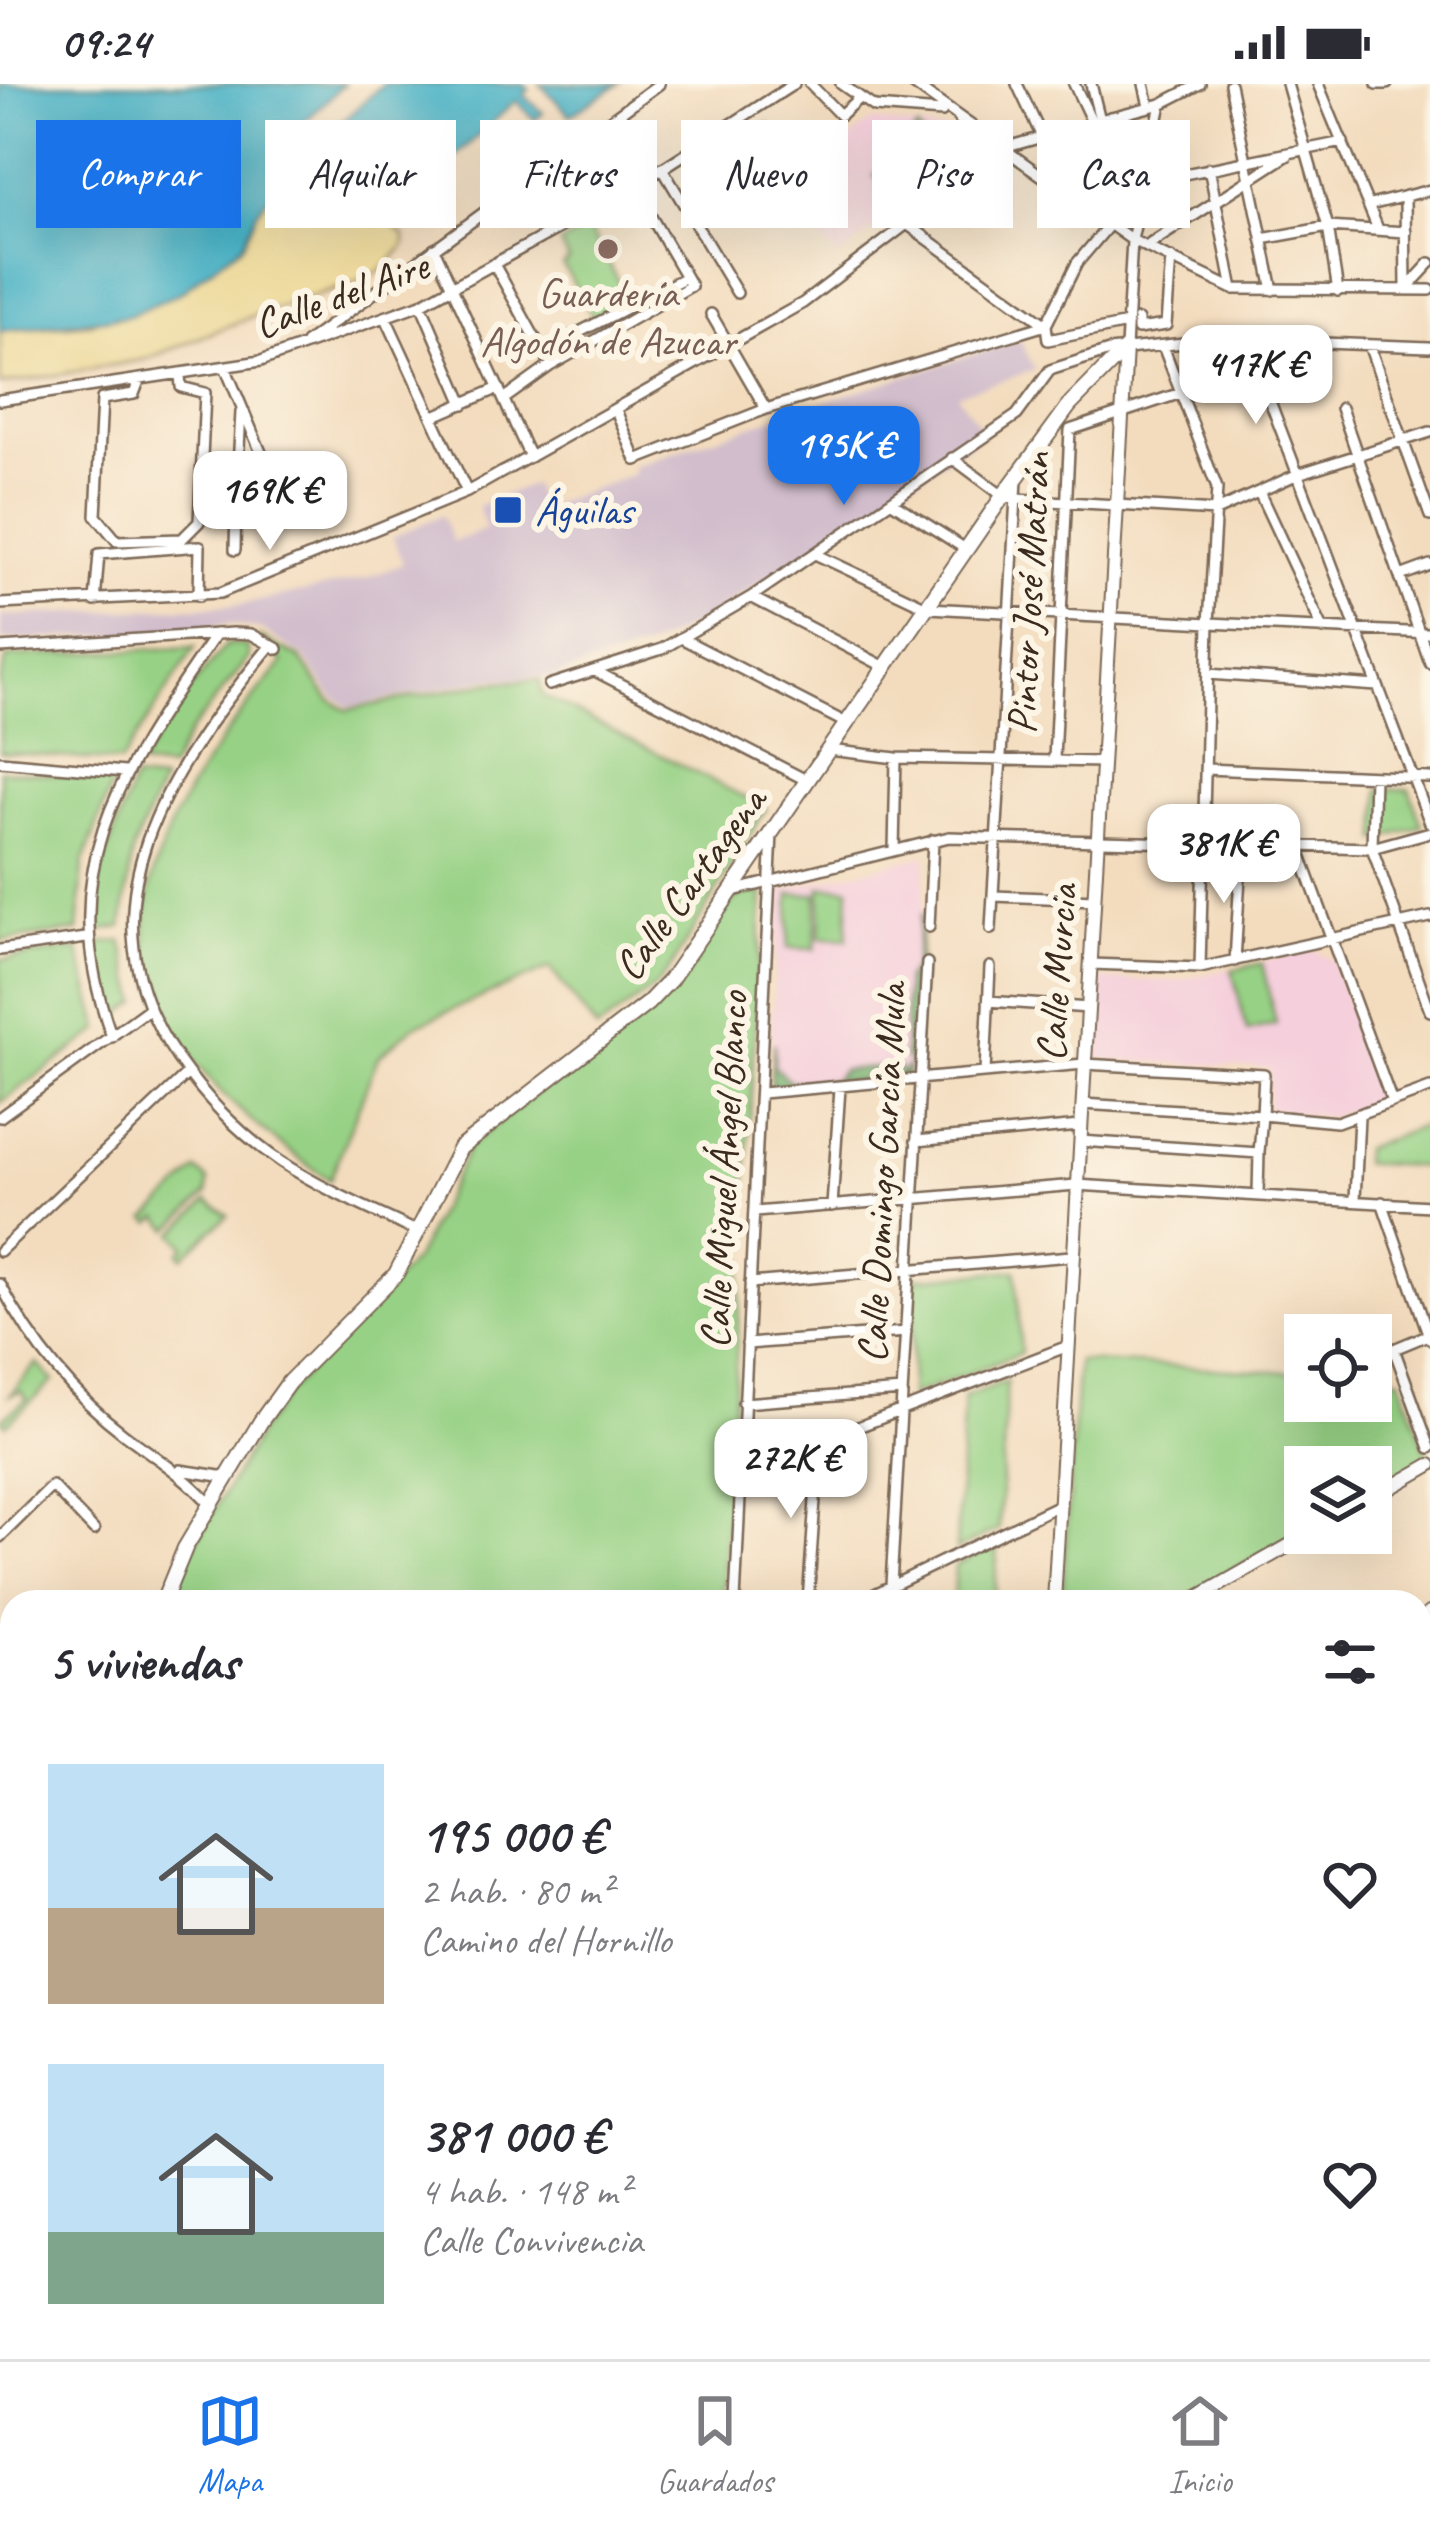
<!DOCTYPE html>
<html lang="es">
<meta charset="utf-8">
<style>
body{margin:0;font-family:Caveat,sans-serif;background:#f7f7f7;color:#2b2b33;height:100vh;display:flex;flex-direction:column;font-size:45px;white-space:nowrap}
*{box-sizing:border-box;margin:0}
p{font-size:39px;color:#7c7c81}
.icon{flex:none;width:66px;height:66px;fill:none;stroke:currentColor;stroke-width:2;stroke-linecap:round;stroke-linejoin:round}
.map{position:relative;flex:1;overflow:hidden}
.details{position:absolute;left:0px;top:1506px;width:1431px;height:771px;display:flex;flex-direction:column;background:#fff;border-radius:36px 36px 0 0;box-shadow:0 12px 48px #0002}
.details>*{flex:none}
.banner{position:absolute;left:36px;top:36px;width:1359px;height:108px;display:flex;gap:24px}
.buttons{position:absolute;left:1284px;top:1230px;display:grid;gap:24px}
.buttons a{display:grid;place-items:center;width:108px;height:108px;border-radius:0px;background:#fff;box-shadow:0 12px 48px #0002;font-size:60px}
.price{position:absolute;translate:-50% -102px;padding:0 27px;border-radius:24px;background:#fff;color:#222;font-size:39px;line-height:78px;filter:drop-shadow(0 3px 6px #0008)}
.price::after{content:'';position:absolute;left:50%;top:72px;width:36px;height:27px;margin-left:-18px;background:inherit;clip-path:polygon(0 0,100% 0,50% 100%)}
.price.selected{background:#1a73e8;color:#fff}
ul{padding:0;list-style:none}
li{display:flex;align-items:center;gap:36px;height:300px;padding:0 48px}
li span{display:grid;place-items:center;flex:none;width:336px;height:240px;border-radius:0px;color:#555}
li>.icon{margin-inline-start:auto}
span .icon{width:144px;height:144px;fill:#fffc;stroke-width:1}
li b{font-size:51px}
h2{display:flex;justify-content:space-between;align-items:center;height:144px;padding:0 48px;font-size:51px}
.tag{padding:0 42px;border-radius:0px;background:#fff;box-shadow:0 12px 48px #0002;font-size:42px;line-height:108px}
.tag.selected{background:#1a73e8;color:#fff}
.status{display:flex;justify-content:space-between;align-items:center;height:84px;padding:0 60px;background:#fff;direction:ltr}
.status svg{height:33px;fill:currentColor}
.dock{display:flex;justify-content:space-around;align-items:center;height:168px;border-top:3px solid #e1e1e2;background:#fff;font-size:33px;color:#7c7c81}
.dock a{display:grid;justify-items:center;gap:6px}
.dock .selected{color:#1a73e8}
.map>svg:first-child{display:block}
.built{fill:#f5cfdb}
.industrial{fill:#d1bdcc}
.green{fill:#97d185;stroke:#697e52;stroke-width:3}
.forest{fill:#79b372;stroke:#5a6e48;stroke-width:3}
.sand{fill:#eeda9e;stroke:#94825e;stroke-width:3}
.water{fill:#48b2c6;stroke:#426e72;stroke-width:3}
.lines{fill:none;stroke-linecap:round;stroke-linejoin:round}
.stream{stroke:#48b2c6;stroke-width:3}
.minor-casing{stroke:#7b6856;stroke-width:14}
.tertiary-casing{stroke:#7b6856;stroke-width:16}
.secondary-casing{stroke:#7b6856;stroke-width:18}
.minor{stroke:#fff;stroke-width:9}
.tertiary{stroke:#fff;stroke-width:12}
.secondary{stroke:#fff;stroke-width:14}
.education-dot{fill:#8d6e63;stroke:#fcf5e5;stroke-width:4.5}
.transit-dot{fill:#1a4fb4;stroke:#fcf5e5;stroke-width:4.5}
.labels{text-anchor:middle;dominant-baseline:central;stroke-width:12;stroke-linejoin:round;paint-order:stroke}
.education-label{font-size:42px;fill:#785e54;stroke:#fcf5e5}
.street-label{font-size:42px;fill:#3b2a1e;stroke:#fcf5e5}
.transit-label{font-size:42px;fill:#164399;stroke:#fcf5e5;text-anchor:start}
</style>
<div class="status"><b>09:24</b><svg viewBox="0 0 49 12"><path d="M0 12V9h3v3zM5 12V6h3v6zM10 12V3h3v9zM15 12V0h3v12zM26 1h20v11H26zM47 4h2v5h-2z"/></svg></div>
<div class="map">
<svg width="1430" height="2275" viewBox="0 0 1430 2275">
<rect width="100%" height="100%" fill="#fcf5e5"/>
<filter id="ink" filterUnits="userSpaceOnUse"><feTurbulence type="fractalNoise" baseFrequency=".00833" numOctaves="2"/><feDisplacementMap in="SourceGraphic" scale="24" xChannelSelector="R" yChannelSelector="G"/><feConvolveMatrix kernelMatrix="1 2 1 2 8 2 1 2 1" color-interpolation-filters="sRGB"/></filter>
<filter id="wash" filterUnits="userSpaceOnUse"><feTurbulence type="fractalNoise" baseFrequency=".004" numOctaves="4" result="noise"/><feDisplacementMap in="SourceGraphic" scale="48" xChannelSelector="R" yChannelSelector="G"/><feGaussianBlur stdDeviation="2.7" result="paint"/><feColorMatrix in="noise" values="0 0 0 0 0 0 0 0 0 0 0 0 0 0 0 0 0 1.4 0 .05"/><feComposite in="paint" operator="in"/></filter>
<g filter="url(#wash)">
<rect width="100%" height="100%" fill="#f3dcbe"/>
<!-- built -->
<path class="built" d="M871 37 954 49 956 67 904 122 838 173 780 114Z
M926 771 914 993 769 1004 779 807Z
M1313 866 1332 876 1383 1014 1330 1033 1267 1025 1270 984 1097 975 1101 896 1176 897Z"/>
<!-- industrial -->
<path class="industrial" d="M1020 256 1035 286 957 310 985 350 703 536 648 563 552 593 485 595 350 623 332 612 303 572 262 546 229 540 178 549 0 556V532L240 521 364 495 403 480 393 453 442 431 453 458 486 445 477 422 532 400 542 424 634 390 633 383 772 334Z"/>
<!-- green -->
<path class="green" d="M768 40 803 81 782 98 748 56Z
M917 46 944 72 901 118 874 92Z
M588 144 629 215 594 235 563 181 569 176 560 160Z
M258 552 300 574 329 615 347 626 485 599 540 596 542 611 766 724 672 882 656 902 597 946 550 884 414 942 378 973 330 1096C85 932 100 789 283 579Z
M227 560 247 561 249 574 191 646 170 685 140 682 176 622Z
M195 563 121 678 0 668V597L7 573Z
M0 686 113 696 83 780 78 847 0 857Z
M134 695 162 698 133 766 122 843 95 847 99 791Z
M1380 705H1409L1422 742 1378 756Z
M821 803 849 804 847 855 820 854Z
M763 808 722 1518H170L188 1471 262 1344 289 1307 415 1175 470 1061 673 901 731 819 740 811Z
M790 810H817L815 865 788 864Z
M122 857 138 918 115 934 96 859Z
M78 865 100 946 0 1019V876Z
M1262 879 1276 940 1247 947 1232 886Z
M1430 1039V1083L1363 1079 1364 1065Z
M197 1086 208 1096 207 1110 170 1145 159 1133 152 1139 147 1135Z
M208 1117 228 1131 183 1173 179 1169 185 1162 174 1149Z
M1016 1186 1021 1269 910 1312 914 1194Z
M1078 1277 1305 1289V1317H1371V1292L1400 1294 1429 1376 1371 1409V1383H1305V1446L1179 1518H1062Z
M37 1279 53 1297 6 1341 1 1336 27 1315 21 1307 10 1311Z
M1007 1297 999 1445 956 1466 964 1313Z
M998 1461 994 1518H953L955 1482Z
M12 1800V2116L0 2112V1810Z
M500 2265H773L775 2275H509Z"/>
<!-- forest -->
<path class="forest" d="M921 830 915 973 912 976 905 974 906 894 914 883Z
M774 959V983L791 998 834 996 842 986 898 982 902 990 908 981V992L770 1003Z"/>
<!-- sand -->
<path class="sand" d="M295 77 340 94 405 152V161L386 183 362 197 258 230 147 275 0 301V247L91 239 243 160 257 128Z"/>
<!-- water -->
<path class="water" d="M0 0H344L294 48 288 57 295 77 257 128 243 160 181 208 129 232 0 247Z
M383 0H524L529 5 524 11 543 29 535 36 516 17 404 120 333 46Z
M540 0H619L570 31Z"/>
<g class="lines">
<!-- stream -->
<path class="stream" d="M0 1905 12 1917
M372 2265 382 2275"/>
</g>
</g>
<g filter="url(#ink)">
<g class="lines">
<defs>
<path id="minor" d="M810 0 840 31 858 15
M841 0 874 23 942 28
M913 0 1132 156 1233 205 1430 206
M1074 0 1092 38 1161 20 1200 0
M1091 0 1100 36
M1144 0 1149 22
M1230 0 1273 206
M1287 0 1328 143 1338 207
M1318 0 1378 145
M1377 0H1387
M958 33 967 50 966 76
M599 43 686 193
M1007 63 1042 53 1017 0
M662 84 737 209
M1209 84 1233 205
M1145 98 1343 58
M1051 99 1061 54
M1405 113 1406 205
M1370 121 1430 106
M1092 125 1110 33
M907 140 1046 241 1048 256 1127 240
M1262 155 1328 143 1406 148
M1150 160 1288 71
M434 164 530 373
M495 182 545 272
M1406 205 1430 179
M421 220 464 320
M711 230 766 325
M386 234 467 408
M1138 236V245L1166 241 1171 174
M1246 254 1430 739
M306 259 659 0
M1369 261 1430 432
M1126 264 1132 156 1161 20
M543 267 686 193
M225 283 279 411 268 418 236 419 241 328
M139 297 134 310 102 315 96 432 117 457 182 455 199 438 205 309 181 303 180 291
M504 315 550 282 691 202 686 193
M0 316 261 277 421 220 635 102 794 0
M1341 324 1430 579
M616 326 636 376 766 325 1046 241 1077 179 1110 140
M432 333 499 304
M1070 346 1181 309 1307 254
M952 374 1003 412 1017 415 1216 427 1298 390 1430 348
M1259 408 1323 545
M892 418 967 466
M216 420 236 419 235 466
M817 471 929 524 1209 539 1217 404 1163 262
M1400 492 1430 481
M751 513 887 584
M95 517 99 470 200 462 199 512
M0 520 220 509 467 408 803 219 907 140 984 60
M683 555 848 640
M271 561C171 683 72 822 178 975 206 1015 241 1051 281 1078 324 1106 372 1126 418 1148
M0 564 233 549 251 550 278 565
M597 588 806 696
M1208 590 1377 602
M549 601 662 565 751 513 1017 331 1050 286 1109 267 1221 255 1429 263
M829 666 896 674 1103 678
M1054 675 1070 346
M0 677 125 688
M1205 685 1430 694
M1374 692 1372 764 1430 927
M1297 761 1392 1018
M894 766 896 674
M729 808 949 753 1372 764 1430 748
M994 812 1095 816
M929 843 933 756
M991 845 1017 396
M0 866 86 854
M1235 877 1242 758
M1091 880 1200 884 1430 833
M1200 884 1209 539 1430 549
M988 917 1089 924
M112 953C50 782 122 687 216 550
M985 989 990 883
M762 1009 1084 980 1264 990 1262 1031 1337 1038 1430 1004
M0 1033 150 924
M916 1057 1080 1042
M1080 1057 1259 1069 1262 1031 1082 1020
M1258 1110 1259 1069
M1355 1115 1359 1033
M1382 1118 1430 1255
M832 1122 840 1004
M755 1128 1076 1101 1430 1122
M0 1167 188 989
M750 1199 1071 1172
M0 1200C31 1258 71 1310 124 1350 156 1374 184 1391 211 1421
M1430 1250 1394 1265 1430 1364
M747 1260 906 1248
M743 1319 902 1307
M180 1386 226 1393
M739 1389 1068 1262
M0 1453 52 1402 94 1446
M735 1518 772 750
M808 1518 819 1358
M858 1518 1059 1421
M890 1518 927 879
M0 1565 12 1577
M495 2265 504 2275
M1061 2265 1067 2275
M921 2275 925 2265"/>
<path id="tertiary" d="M1371 1415 1430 1381
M1054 1518 1126 264
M1190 1518 1311 1449"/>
<path id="secondary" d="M163 1518 185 1464 261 1337 289 1298 396 1190 460 1064 648 919 670 896 1003 412 1069 322 1126 264
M1419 1537 1430 1530
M0 1798 12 1787
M0 2129 12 2134"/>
</defs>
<!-- minor casing -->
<use href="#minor" class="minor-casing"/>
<!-- tertiary casing -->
<use href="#tertiary" class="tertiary-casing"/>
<!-- secondary casing -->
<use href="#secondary" class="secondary-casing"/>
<!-- minor -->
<use href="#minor" class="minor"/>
<!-- tertiary -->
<use href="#tertiary" class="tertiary"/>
<!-- secondary -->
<use href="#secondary" class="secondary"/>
</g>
</g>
<!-- markers -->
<circle class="education-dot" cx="608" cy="165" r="12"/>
<rect class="transit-dot" x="493" y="411" width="30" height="30" rx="6"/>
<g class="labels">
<!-- education labels -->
<g class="education-label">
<text x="608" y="209">Guardería<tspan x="608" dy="48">Algodón de Azucar</tspan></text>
</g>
<!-- street labels -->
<g class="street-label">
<text transform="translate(341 211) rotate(-20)">Calle del Aire</text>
<text transform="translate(1029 509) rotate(-87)">Pintor José Matrán</text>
<text transform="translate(690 800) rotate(-54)">Calle Cartagena</text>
<text transform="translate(1057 889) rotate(-86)">Calle Murcia</text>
<text transform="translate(724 1086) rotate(-87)">Calle Miguel Ángel Blanco</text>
<text transform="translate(882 1089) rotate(-87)">Calle Domingo García Mula</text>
</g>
<!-- transit labels -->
<g class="transit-label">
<text x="535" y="426">Águilas</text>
</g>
</g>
</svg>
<div class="buttons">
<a><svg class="icon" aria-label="locate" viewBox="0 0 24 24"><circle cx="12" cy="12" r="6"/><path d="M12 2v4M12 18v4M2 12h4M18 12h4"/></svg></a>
<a><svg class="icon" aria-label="layers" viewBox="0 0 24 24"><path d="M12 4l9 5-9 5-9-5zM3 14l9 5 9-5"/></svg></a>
</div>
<b class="price" style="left:1256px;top:343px">417K €</b>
<b class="price selected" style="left:844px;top:424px">195K €</b>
<b class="price" style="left:270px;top:469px">169K €</b>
<b class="price" style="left:1224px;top:822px">381K €</b>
<b class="price" style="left:791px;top:1437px">272K €</b>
<div class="banner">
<a class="tag selected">Comprar</a>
<a class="tag">Alquilar</a>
<a class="tag">Filtros</a>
<a class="tag">Nuevo</a>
<a class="tag">Piso</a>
<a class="tag">Casa</a>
</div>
<section class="details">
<h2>5 viviendas<svg class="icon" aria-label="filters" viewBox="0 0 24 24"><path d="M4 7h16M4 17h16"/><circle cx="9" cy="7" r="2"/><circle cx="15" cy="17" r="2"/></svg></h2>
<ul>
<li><span style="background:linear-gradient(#bfe0f5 60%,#b9a48a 0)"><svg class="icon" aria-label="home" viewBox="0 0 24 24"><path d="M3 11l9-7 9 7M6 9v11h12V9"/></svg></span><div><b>195 000 €</b><p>2 hab. · 80 m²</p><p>Camino del Hornillo</p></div><svg class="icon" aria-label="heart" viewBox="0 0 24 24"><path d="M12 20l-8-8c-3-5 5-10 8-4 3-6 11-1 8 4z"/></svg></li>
<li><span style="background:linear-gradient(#bfe0f5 70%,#7fa58c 0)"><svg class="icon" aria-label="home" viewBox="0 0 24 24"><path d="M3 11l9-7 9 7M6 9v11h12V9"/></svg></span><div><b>381 000 €</b><p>4 hab. · 148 m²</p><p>Calle Convivencia</p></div><svg class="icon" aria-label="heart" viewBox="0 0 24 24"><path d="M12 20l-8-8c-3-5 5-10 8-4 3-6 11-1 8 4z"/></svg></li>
</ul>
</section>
</div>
<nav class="dock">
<a class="selected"><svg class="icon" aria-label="map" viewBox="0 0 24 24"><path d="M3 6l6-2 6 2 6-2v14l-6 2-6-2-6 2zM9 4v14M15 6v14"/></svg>Mapa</a>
<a><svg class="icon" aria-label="saved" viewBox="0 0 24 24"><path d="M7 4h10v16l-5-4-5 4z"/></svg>Guardados</a>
<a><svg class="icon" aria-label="home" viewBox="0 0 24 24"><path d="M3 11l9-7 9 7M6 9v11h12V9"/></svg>Inicio</a>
</nav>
